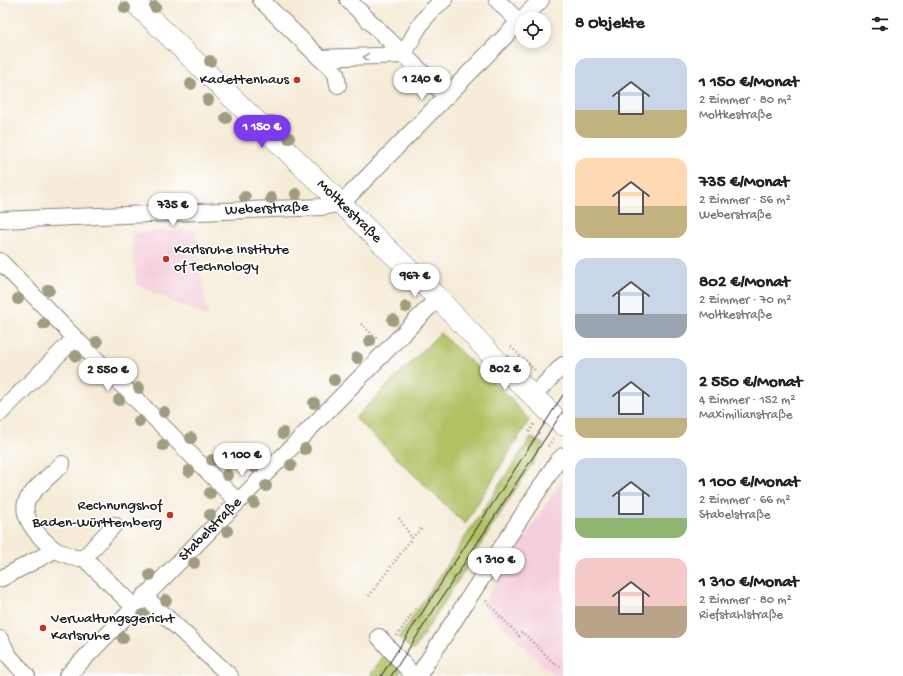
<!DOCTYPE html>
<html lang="de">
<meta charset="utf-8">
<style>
body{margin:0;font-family:"Gochi Hand",sans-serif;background:#f2f2f2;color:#222;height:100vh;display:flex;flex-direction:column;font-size:15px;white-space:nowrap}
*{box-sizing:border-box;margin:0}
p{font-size:13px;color:#767676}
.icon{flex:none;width:22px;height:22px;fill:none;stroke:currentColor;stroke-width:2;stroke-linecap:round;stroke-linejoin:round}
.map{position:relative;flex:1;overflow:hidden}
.side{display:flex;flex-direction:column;background:#fff;width:340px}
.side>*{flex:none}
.fabs{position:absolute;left:515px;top:12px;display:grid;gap:8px}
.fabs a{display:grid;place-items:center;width:36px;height:36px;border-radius:50%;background:#fff;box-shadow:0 2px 10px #0003;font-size:20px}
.price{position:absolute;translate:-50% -34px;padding:0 9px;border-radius:14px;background:#fff;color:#222;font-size:13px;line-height:26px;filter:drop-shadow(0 1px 2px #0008)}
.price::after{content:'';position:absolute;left:50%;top:24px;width:12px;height:9px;margin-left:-6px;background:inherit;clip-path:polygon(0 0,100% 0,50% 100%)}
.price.active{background:#7c3aed;color:#fff}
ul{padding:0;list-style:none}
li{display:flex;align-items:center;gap:12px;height:100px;padding:0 12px}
li span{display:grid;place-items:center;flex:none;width:112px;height:80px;border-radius:12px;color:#555}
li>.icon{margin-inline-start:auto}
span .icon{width:48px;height:48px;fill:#fffc;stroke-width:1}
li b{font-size:17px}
h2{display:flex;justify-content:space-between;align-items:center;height:48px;padding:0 12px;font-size:17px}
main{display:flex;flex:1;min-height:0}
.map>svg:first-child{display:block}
.built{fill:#f4cfdc}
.green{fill:#b1c164;stroke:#666e40}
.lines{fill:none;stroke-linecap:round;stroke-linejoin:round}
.minor-casing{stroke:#88847a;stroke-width:18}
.major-casing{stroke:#88847a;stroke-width:22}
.path{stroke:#88847a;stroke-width:2.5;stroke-dasharray:1 3;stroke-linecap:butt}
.minor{stroke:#fff;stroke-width:16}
.major{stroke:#fff;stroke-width:21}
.tram{stroke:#1c1c1c;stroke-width:1}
.tree{fill:#9f9d80}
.oneway{stroke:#999}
.poi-dot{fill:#c8321e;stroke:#fff;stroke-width:1.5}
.labels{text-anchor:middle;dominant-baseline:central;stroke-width:3.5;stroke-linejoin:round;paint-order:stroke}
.poi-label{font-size:15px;fill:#1c1c1c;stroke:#fff;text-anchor:end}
.street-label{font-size:15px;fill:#1c1c1c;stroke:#fff}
</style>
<main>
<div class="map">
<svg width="563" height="676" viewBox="0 0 563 676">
<rect width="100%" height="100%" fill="#fff"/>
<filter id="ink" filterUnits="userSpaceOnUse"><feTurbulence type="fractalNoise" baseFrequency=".025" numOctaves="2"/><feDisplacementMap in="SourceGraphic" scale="8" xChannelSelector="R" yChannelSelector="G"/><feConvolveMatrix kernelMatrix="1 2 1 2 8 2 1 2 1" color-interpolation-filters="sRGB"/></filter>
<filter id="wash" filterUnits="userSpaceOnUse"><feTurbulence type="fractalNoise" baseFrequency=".012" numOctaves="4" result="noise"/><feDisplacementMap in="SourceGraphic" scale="16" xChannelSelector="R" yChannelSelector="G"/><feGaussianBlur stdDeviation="0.9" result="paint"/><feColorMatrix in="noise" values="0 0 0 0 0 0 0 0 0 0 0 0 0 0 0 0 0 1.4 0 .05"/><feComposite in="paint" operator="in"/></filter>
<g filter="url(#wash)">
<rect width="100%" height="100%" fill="#f5ebd7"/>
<!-- built -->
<path class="built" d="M195 229 208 318 136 284 132 233Z
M563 478V676H554L482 605Z"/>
<!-- green -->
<path class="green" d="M440 333 509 397 529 420 465 524 355 418Z
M531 437 544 445 413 651 399 638Z
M384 655 401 671 397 676H370Z"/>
</g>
<g filter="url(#ink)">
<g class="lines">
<defs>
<g id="minor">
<path d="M261 0 320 58 404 55C414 34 424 14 444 0"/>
<path d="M348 0 446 96"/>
<path d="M497 0 519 22"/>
<path d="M522 19 541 0"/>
<path d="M320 58 336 73 338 85"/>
<path id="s1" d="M0 220 322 207 342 203 522 19"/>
<path d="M0 261 75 338 237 501"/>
<path d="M533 396 563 365"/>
<path d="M0 413 75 338"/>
<path d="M114 525 84 558 134 607"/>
<path d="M55 550C42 540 16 515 29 497 38 485 52 474 62 464"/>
<path d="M0 579 55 550 75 558H84"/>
<path d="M144 596 230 676"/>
<path d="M379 637 414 676"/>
<path d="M0 639 9 656 27 676"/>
<path id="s2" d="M67 676 438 298"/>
<path d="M418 676 557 462 563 456"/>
</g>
<g id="major">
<path id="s3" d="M132 0 438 298 499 363 563 425"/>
</g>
</defs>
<!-- minor casing -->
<use href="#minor" class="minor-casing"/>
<!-- major casing -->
<use href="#major" class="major-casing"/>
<!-- path -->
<path class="path" d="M361 324 377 339
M511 347 534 369V372
M529 432 535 423
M548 446 553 439
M399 518 412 538
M369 596 412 538 423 527
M486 601 519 636 522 632 554 663 563 668
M397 636 416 608"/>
<!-- minor -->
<use href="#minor" class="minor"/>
<!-- major -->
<use href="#major" class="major"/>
<!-- tram -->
<path class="tram" d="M381 676 563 395
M391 676 563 411"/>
</g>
<!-- trees -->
<g class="tree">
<circle cx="155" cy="7" r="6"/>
<circle cx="125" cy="8" r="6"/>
<circle cx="210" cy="61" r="6"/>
<circle cx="191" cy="84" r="6"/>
<circle cx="208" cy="100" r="6"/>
<circle cx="226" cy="118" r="6"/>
<circle cx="272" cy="121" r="6"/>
<circle cx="289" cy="138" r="6"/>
<circle cx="296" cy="194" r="6"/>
<circle cx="245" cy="197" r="6"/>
<circle cx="271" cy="198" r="6"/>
<circle cx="402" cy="278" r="6"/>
<circle cx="49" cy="290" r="6"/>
<circle cx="18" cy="299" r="6"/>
<circle cx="406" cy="307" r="6"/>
<circle cx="393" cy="320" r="6"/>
<circle cx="44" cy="324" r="6"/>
<circle cx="370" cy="341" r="6"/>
<circle cx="97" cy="342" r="6"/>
<circle cx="76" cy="356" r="6"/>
<circle cx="357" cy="358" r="6"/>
<circle cx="118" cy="366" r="6"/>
<circle cx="99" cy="379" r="6"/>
<circle cx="334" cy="380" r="6"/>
<circle cx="139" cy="388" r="6"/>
<circle cx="119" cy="400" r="6"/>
<circle cx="314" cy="403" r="6"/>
<circle cx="164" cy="412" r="6"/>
<circle cx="139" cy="421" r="6"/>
<circle cx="283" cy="433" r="6"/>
<circle cx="191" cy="438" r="6"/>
<circle cx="163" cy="445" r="6"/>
<circle cx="305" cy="449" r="6"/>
<circle cx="212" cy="460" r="6"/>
<circle cx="291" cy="465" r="6"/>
<circle cx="254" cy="467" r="6"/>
<circle cx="189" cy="471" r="6"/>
<circle cx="227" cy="475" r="6"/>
<circle cx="266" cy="486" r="6"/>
<circle cx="210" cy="493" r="6"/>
<circle cx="254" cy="503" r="6"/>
<circle cx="210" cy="515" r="6"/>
<circle cx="227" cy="531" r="6"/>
<circle cx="194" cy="563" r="6"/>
<circle cx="150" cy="575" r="6"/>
<circle cx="166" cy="600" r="6"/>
<circle cx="143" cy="615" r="6"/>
<circle cx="123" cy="638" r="6"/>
</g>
<!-- one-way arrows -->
<defs><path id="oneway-chevron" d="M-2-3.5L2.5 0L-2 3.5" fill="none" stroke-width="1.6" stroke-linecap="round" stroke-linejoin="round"/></defs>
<use class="oneway" href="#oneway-chevron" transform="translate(366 57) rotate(179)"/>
</g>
<!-- markers -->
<g class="poi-dot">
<circle cx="297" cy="80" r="4"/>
<circle cx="166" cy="259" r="4"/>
<circle cx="170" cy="515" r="4"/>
<circle cx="43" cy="628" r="4"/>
</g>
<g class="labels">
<!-- poi labels -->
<g class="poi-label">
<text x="289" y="80">Kadettenhaus</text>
<text x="174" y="250" text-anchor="start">Karlsruhe Institute<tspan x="174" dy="17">of Technology</tspan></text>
<text x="162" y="506">Rechnungshof<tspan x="162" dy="17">Baden-Württemberg</tspan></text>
<text x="51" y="619" text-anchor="start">Verwaltungsgericht<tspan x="51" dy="17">Karlsruhe</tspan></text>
</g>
<!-- street labels -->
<g class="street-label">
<text stroke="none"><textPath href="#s1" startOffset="267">Weberstraße</textPath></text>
<text stroke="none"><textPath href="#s3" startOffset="303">Moltkestraße</textPath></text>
<text stroke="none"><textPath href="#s2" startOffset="205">Stabelstraße</textPath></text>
</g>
</g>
</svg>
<div class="fabs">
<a><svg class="icon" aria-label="locate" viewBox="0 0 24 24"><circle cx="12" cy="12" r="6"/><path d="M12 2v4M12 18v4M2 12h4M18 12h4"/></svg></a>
</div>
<b class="price" style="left:422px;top:101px">1 240 €</b>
<b class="price active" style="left:262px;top:149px">1 150 €</b>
<b class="price" style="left:173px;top:227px">735 €</b>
<b class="price" style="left:415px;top:298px">967 €</b>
<b class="price" style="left:505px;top:391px">802 €</b>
<b class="price" style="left:108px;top:392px">2 550 €</b>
<b class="price" style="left:242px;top:477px">1 100 €</b>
<b class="price" style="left:496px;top:582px">1 310 €</b>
</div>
<section class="side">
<h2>8 Objekte<svg class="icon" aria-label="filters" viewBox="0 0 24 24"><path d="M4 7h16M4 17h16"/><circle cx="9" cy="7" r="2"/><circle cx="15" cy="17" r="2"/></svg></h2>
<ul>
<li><span style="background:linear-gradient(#c9d6e8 65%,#c2b280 0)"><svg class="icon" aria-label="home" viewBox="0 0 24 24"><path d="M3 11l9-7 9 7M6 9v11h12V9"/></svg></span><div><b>1 150 €/Monat</b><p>2 Zimmer · 80 m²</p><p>Moltkestraße</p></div></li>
<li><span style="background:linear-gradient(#ffd9b3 60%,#c2b280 0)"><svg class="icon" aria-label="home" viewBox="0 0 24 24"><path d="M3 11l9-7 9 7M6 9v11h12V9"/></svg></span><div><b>735 €/Monat</b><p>2 Zimmer · 56 m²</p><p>Weberstraße</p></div></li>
<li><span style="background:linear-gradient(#c9d6e8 70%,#9aa5b1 0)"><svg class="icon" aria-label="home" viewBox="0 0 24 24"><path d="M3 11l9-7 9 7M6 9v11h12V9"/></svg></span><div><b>802 €/Monat</b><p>2 Zimmer · 70 m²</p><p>Moltkestraße</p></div></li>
<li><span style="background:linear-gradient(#c9d6e8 75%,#c2b280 0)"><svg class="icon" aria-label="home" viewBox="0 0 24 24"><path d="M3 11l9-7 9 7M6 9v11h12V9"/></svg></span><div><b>2 550 €/Monat</b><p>4 Zimmer · 152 m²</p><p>Maximilianstraße</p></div></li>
<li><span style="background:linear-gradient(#c9d6e8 75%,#8fb573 0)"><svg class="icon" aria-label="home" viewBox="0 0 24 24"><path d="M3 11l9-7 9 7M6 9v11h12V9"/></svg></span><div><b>1 100 €/Monat</b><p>2 Zimmer · 66 m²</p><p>Stabelstraße</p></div></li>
<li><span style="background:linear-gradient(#f6c9c9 60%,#b9a48a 0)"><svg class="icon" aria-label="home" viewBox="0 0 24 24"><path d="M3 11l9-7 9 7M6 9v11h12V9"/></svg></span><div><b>1 310 €/Monat</b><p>2 Zimmer · 80 m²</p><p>Riefstahlstraße</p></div></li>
</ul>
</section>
</main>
